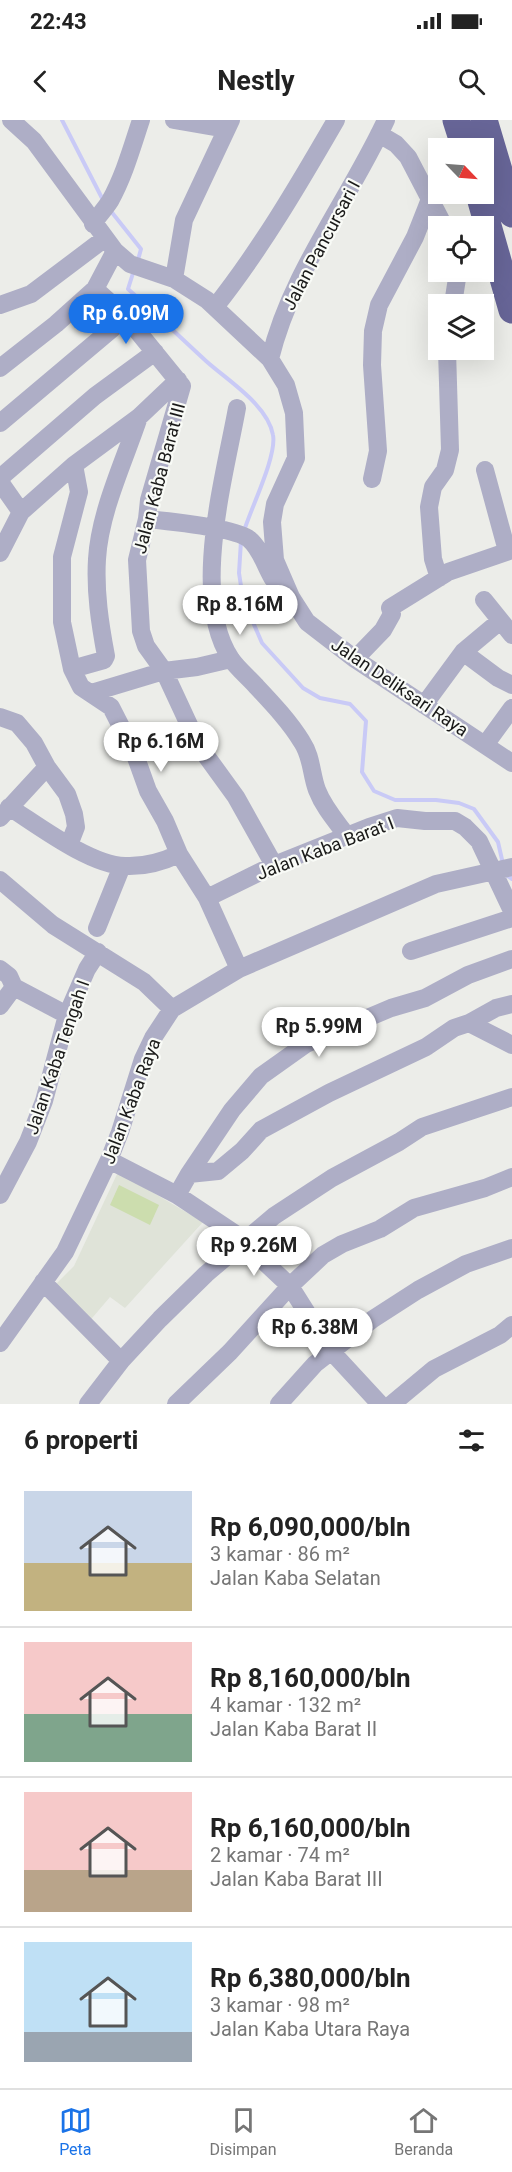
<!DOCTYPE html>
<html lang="id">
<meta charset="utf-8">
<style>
body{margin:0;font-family:Roboto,sans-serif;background:#f6f6f6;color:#222;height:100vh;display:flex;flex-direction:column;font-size:22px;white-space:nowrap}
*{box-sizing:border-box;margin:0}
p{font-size:20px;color:#767676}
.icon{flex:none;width:33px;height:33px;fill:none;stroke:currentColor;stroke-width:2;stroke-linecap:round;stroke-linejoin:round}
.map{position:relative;height:1284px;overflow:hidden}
.details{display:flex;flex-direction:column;background:#fff;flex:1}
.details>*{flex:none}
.needle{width:39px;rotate:115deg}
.buttons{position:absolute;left:428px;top:18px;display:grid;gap:12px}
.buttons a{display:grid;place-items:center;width:66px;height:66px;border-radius:0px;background:#fff;box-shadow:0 6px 24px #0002;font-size:30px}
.price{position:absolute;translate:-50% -51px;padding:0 14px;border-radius:21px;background:#fff;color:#222;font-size:20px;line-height:39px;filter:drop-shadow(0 2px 3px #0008)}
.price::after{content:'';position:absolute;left:50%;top:36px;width:18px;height:14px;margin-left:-9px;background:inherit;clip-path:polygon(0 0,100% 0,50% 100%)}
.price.on{background:#1a73e8;color:#fff}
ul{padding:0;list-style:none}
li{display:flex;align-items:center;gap:18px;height:150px;padding:0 24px}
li+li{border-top:2px solid #e0e0e0}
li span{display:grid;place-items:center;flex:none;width:168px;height:120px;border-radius:0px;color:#555}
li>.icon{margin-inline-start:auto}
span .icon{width:72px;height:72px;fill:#fffc;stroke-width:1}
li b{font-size:26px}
h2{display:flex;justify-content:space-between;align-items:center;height:72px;padding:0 24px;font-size:26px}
.status{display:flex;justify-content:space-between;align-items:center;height:42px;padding:0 30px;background:#fff;direction:ltr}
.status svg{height:16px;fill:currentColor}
header{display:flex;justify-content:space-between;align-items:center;height:78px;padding:0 24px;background:#fff;font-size:27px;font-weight:700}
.tab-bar{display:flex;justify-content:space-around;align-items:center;height:84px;border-top:2px solid #e0e0e0;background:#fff;font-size:16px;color:#767676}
.tab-bar a{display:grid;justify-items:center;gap:3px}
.tab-bar .on{color:#1a73e8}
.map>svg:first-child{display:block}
.built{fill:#dfe3d8}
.green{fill:#ccddae}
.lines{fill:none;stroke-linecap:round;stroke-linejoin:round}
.stream{stroke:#c9caf6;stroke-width:4}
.minor{stroke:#aeaec6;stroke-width:18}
.highway{stroke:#676597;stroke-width:27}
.labels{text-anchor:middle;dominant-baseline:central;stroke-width:4.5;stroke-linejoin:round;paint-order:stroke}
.street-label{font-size:18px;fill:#1a1a19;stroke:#f9fbf7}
</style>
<div class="status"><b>22:43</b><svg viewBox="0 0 49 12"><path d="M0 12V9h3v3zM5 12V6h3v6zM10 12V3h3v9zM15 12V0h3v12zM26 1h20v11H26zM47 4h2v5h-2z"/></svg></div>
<header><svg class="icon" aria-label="back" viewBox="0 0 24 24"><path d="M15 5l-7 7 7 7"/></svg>Nestly<svg class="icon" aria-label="search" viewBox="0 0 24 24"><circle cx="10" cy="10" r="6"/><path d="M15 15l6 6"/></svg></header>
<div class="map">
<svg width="512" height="1284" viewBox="0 0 512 1284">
<rect width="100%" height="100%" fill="#ecede9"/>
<!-- built -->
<path class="built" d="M118 1052 203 1102 125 1188 110 1177 87 1204 54 1166 74 1146Z"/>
<!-- green -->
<path class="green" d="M119 1065 159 1085 150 1105 110 1085Z"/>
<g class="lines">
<!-- stream -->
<path class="stream" d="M62 0 104 82
M110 90 141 129 138 140
M134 150 128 169C155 193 180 217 206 241 227 260 268 285 273 315 277 336 251 388 244 411
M241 421 239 453 243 479 262 523 303 568 320 578 350 584 366 601 362 652 374 671 395 680H436L459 683 474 689 498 722 503 744
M505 754 512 759"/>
<!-- minor -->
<path class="minor" d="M11 0 34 21 115 131 130 144 174 159 207 180 270 239 286 265 294 293 296 338 275 384 272 402 275 440 291 477 307 502 355 539 512 643
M174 0 226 9
M379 14 396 24 408 37 444 106
M93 104C98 96 105 89 110 81 124 56 132 27 141 0
M174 159 184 100 231 0
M95 169 126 197 182 266 149 380 147 399 137 440 141 511 146 526 164 551 190 607 207 637 236 677 274 745
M453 184 458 152
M0 185 31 174 104 119
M215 187C261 129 299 64 336 0
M270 239C291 152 349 80 386 0
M0 248 56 204 95 169 115 131
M237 288C225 355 190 478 231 539 238 549 248 557 256 566 272 583 290 602 302 622 312 637 311 654 317 670 324 688 336 701 347 716
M0 303 126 197
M74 345 79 372 62 437V502L72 549 81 567 111 587 134 632 148 671 165 701 179 734 207 778 239 849
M485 350 507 431
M0 358 95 276 155 232
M372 359 378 331 372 245 373 211 379 185 415 117 430 79
M0 362 21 392
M147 399C167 401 235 408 249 419 261 429 265 446 273 459
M0 433 21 392 74 345 139 297 178 260
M439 458 433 439 429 387 433 367 445 350 450 330 447 230
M484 480 512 515
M463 532 498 558 512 565
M355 539 383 510 392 494 390 488 448 452 512 430
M72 549 104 540 106 536C100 504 95 472 97 439 100 391 124 342 139 297
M91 573 164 551 197 547 231 539
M424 585 463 532 500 501
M0 597 17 603 34 623 47 647 67 674 74 694 76 707 69 725
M485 625 512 588
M9 687C39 706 90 745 125 746 144 747 162 742 179 734
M0 698 47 647
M0 760 53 805 144 862 172 889
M207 778 274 745 369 707 397 698 425 701H455L465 707 479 721 512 791
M97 808 122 746
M411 831 512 798
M0 849 9 856 14 867 67 895
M0 886 14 867
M469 903 496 888 512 884
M109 1040 177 1075 246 1121 258 1136 290 1166 331 1231 380 1284
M189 1054 232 990 261 956 306 924 391 888 425 878 468 855 512 839
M0 1075 28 1022 44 981 67 895 87 849 98 832
M177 1075 189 1054 218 1051 242 1031 261 1010 329 973 426 927 454 908 469 903 512 925
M43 1162 121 1241
M0 1223 65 1132 109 1040 120 1012 143 939 153 918 172 889 239 849 436 764 512 747
M88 1284 121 1241 160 1199 206 1154 274 1096 332 1058 399 1022 422 1007 512 977
M176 1284 230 1232 290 1166 323 1135 342 1124 380 1109 414 1088 485 1068 512 1057
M279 1284 315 1244 373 1199 418 1170 466 1144 512 1128
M392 1284 434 1249 500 1215 512 1205"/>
<!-- highway -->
<path class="highway" d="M456 0 465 28
M484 0 512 94
M479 74 512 190"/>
</g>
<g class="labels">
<!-- street labels -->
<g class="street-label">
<text transform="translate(321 125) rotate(-62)">Jalan Pancursari I</text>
<text transform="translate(159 358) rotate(-75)">Jalan Kaba Barat III</text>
<text transform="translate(400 567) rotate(34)">Jalan Deliksari Raya</text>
<text transform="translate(325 728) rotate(-21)">Jalan Kaba Barat I</text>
<text transform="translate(57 937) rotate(-71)">Jalan Kaba Tengah I</text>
<text transform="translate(131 981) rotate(-69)">Jalan Kaba Raya</text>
</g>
</g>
</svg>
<div class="buttons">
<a><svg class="needle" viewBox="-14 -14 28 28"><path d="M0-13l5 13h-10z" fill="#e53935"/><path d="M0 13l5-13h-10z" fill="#767676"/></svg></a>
<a><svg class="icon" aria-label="locate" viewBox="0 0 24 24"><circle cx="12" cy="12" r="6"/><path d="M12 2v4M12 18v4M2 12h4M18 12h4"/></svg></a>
<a><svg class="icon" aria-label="layers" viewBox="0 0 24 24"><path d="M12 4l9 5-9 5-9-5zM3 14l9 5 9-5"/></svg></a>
</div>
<b class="price on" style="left:126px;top:225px">Rp 6.09M</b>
<b class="price" style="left:240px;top:516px">Rp 8.16M</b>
<b class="price" style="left:161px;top:653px">Rp 6.16M</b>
<b class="price" style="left:319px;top:938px">Rp 5.99M</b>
<b class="price" style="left:254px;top:1157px">Rp 9.26M</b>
<b class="price" style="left:315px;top:1239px">Rp 6.38M</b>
</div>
<section class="details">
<h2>6 properti<svg class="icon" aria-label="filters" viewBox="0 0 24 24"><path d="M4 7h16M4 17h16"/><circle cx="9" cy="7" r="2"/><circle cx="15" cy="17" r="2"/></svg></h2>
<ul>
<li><span style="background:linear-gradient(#c9d6e8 60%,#c2b280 0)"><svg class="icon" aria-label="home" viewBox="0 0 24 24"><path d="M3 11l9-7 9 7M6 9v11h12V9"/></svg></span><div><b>Rp 6,090,000/bln</b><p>3 kamar · 86 m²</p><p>Jalan Kaba Selatan</p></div></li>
<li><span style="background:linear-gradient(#f6c9c9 60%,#7fa58c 0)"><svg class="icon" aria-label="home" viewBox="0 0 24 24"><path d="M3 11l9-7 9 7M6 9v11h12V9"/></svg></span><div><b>Rp 8,160,000/bln</b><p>4 kamar · 132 m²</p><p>Jalan Kaba Barat II</p></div></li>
<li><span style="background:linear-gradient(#f6c9c9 65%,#b9a48a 0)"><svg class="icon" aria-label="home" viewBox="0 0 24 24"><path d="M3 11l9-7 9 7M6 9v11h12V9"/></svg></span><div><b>Rp 6,160,000/bln</b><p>2 kamar · 74 m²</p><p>Jalan Kaba Barat III</p></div></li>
<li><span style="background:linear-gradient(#bfe0f5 75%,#9aa5b1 0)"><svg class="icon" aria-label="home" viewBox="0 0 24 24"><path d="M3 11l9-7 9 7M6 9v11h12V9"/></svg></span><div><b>Rp 6,380,000/bln</b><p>3 kamar · 98 m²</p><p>Jalan Kaba Utara Raya</p></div></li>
</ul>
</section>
<nav class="tab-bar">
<a class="on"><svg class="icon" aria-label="map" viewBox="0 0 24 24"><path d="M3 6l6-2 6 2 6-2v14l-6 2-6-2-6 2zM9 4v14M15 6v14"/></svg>Peta</a>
<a><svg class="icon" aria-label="saved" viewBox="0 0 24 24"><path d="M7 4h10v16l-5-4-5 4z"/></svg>Disimpan</a>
<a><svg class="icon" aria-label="home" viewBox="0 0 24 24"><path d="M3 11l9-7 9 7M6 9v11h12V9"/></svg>Beranda</a>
</nav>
